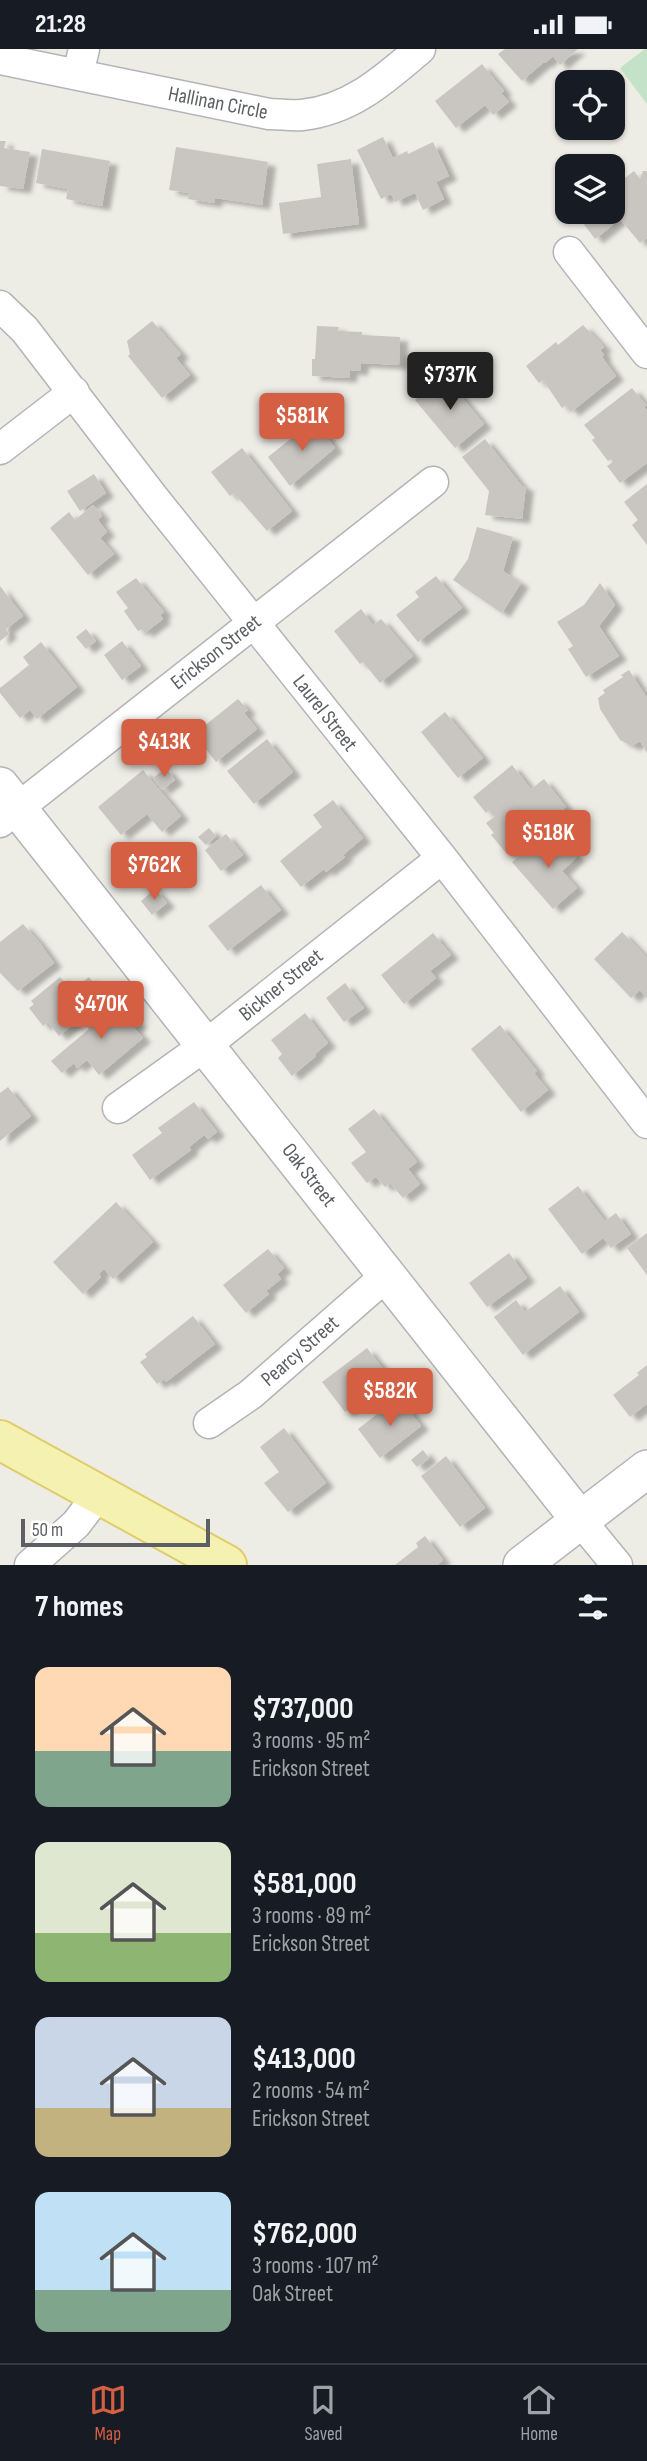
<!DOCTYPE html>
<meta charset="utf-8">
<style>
body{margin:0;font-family:"Sofia Sans Condensed",sans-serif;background:#20242c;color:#f1f3f6;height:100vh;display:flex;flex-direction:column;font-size:26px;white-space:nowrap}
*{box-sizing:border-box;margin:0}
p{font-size:23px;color:#9ea1a6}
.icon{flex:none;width:38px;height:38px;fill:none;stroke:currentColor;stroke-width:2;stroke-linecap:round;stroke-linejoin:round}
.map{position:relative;height:1516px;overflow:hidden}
.panel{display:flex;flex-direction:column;background:#171b24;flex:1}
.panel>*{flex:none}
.fabs{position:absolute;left:555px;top:21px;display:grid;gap:14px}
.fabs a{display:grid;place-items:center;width:70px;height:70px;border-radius:14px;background:#171b24;box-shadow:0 2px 5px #0004;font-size:35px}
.scale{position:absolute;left:21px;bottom:18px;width:189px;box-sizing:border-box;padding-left:7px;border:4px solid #5c5f63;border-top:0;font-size:19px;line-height:24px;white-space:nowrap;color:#5c5f63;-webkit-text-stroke:5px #fff;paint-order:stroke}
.price{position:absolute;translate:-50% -60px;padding:0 16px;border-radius:7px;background:#d45f43;color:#fff;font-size:23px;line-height:46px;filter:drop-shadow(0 2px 4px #0008)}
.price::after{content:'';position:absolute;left:50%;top:42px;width:21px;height:16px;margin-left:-10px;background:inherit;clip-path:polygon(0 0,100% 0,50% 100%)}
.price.current{background:#222;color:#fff}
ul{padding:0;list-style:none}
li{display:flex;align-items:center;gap:21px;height:175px;padding:0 35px}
li span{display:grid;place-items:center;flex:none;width:196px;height:140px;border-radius:14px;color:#555}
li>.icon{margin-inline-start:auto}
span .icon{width:84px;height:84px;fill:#fffc;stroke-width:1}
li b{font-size:30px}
h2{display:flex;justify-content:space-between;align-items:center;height:84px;padding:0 35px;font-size:30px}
.status{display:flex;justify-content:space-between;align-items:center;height:49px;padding:0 35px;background:#171b24;direction:ltr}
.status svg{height:19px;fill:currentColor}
.dock{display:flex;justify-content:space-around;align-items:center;height:98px;border-top:2px solid #363941;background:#171b24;font-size:19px;color:#9ea1a6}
.dock a{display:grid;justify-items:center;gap:4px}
.dock .current{color:#d45f43}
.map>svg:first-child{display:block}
.green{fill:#c4e2c7}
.building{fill:#c9c6c1;filter:url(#shadow)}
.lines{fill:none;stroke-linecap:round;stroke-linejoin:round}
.minor-casing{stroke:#b2b4b8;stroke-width:33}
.tertiary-casing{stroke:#b2b4b8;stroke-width:40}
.primary-casing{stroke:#e0cc6a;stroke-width:42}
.minor{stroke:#fff;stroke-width:30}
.tertiary{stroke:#fff;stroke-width:37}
.primary{stroke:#f5f2b1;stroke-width:38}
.labels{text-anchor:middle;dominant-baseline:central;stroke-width:6;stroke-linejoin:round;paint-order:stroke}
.street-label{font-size:21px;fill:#5c5f63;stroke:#fff}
</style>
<div class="status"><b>21:28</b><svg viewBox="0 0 49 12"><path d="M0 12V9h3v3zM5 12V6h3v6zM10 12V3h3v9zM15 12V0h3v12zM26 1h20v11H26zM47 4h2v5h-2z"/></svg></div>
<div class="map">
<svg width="647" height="1516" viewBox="0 0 647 1516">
<defs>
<filter id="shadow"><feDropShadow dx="8" dy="4.5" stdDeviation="2" flood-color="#0004"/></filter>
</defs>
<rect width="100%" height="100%" fill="#edece5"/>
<!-- green -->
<path class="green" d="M645 0H647V55L620 19Z"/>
<!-- building -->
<path class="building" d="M505 0H578L560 16 553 7 545 14 544 13 522 32 498 5Z
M482 15 504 42 501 44 509 53 493 66 485 56 456 79 435 52Z
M383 88 393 109 407 102 408 105 433 93 449 127 436 133 444 150 423 161 415 144 395 153 391 145 381 150 357 101Z
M0 92H6L4 99 30 103 23 140 0 137Z
M176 98 268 113 262 156 215 149 214 154 188 150 189 144 169 141Z
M42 100 110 112 102 157 66 150 68 140 36 134Z
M351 110 359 175 283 185 279 154 321 148 317 115Z
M634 122 640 130 643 122H647V189L640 194 620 170 595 190 577 166 580 163H612V146L617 142 613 138Z
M152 272 181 305 176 309 190 326 162 349 128 307 130 305 127 292Z
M583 276 604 298 600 301 604 306 602 308 616 327 571 363 566 356 562 359 543 331 539 334 526 317 556 293 558 296Z
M317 277 339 278 338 282 362 283V286L400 288 399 316 361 314 360 322 350 321 349 329 312 327V310H315Z
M444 327 484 375 455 399 415 351Z
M632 339 646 356 644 358 647 362V414L620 434 607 417 613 413 611 410 608 412 592 391 595 389 584 376Z
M314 371 335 399 290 437 268 408Z
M485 390 522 437H526L522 470 485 466 489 442 462 408Z
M242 399 292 462 267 482 234 444 230 447 211 423Z
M94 425 106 444 80 462 67 442Z
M647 435V496L632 476 638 471 624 453Z
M93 456 102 467 98 471 107 483 100 489 114 505 88 526 50 479 69 463 75 471Z
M477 478 513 488 503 522 521 534 502 564 453 531 468 510Z
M436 527 462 559 418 593 396 566 419 548 415 543Z
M136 529 164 563 160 566 163 570 145 584 142 580 138 582 124 562 128 559 116 543Z
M600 534 615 556 599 577 619 607 586 628 568 600 573 597 557 573 584 556Z
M0 537 23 567 6 580 9 585 0 592Z
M361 560 373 576 381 570 413 607 380 634 363 613 360 615 334 582Z
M86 580 96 592 86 600 76 588Z
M122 592 141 617 122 631 104 606Z
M41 593 77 638 37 670 30 661 20 669 0 644V639L29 616 23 608Z
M629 621 647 649V704L640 692 632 697 620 691 600 660 598 649 605 644 603 641 623 628 621 626Z
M238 650 248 661 244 664 257 680 216 713 194 685Z
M445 663 483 709 458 729 421 683Z
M267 690 293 723 254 755 227 722Z
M512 716 531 740 544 730 566 758 507 805 491 786 494 784 486 774 494 768 489 761 486 764 473 748Z
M166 719 175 731 162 741 153 729Z
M143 721 181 767 162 783 147 765 121 786 98 758Z
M333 751 363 789 343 806 345 808 326 823 324 820 301 838 280 812 322 778 313 766Z
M209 779 216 787 206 796 198 788Z
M226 785 243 806 221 822 205 801Z
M558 787 577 808 562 822 577 839 553 860 512 813 534 794 541 802Z
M165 796 180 816 160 832 145 812Z
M261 836 281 861 228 902 208 877Z
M155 840 167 854 152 866 141 852Z
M23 875 39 893 54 914 18 942 0 924V893Z
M622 883 647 909V949L640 941 631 949 594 910Z
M433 884 451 906 430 922 436 929 404 955 381 926Z
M60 928 73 941 89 928 106 949 59 987 48 973 43 977 29 959 34 955 31 952Z
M345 934 364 959 344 973 326 949Z
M117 957 125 968 129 964 139 975 134 979 143 989 99 1026 87 1011 77 1019 74 1014 62 1024 51 1012 89 980 83 973 101 958 108 965Z
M305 964 328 994 315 1005 316 1007 292 1027 278 1009 282 1005 271 991Z
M500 976 537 1022 534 1024 548 1041 521 1063 471 1000Z
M8 1038 31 1067 0 1092V1044Z
M194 1053 217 1083 208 1090 204 1086 189 1098 191 1101 150 1131 132 1106 162 1084 158 1079Z
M374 1060 417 1113 408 1120 420 1135 403 1149 390 1134 385 1138 376 1128 367 1134 351 1114 366 1103 348 1080Z
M578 1137 605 1172 616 1164 631 1185 611 1199 603 1189 582 1205 548 1160Z
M116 1153 153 1193 113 1230 104 1220 99 1225 101 1228 83 1245 53 1213Z
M647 1184V1226L627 1199Z
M268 1200 284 1219 277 1225 281 1230 266 1242 269 1245 246 1264 223 1236Z
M509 1204 527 1229 487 1258 469 1234Z
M560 1237 579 1263 523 1306 494 1268 516 1251 525 1263Z
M193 1267 215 1295 166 1333 164 1330 157 1335 140 1313 147 1308 145 1305Z
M367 1299 389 1328 345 1363 322 1333Z
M647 1316V1355L630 1368 613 1346 639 1326 637 1324Z
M399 1348 421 1377 380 1409 358 1380Z
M284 1379 326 1434 288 1463 264 1434 279 1423 260 1398Z
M423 1401 429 1409 417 1418 411 1411Z
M446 1407 485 1459 460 1478 421 1427Z
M425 1487 443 1511 437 1516H395L418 1498 416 1494Z"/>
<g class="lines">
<defs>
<path id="minor" d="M0 10 269 65C280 65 292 67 302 66 351 61 385 30 420 0
M78 25 84 0
M569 203 647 304
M0 257 25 281 153 448 442 809 647 1074
M0 400 74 343
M0 773 433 433
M118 1059 206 996 442 809
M209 1374 251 1345 387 1226
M580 1471 617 1516
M30 1516 76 1475 98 1446"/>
<path id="tertiary" d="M0 737 580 1471
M522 1516 647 1420"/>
<path id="primary" d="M0 1391 227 1516"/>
</defs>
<!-- minor casing -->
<use href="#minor" class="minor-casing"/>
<!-- tertiary casing -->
<use href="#tertiary" class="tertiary-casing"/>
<!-- primary casing -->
<use href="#primary" class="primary-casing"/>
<!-- minor -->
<use href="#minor" class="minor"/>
<!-- tertiary -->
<use href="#tertiary" class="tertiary"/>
<!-- primary -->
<use href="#primary" class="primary"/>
</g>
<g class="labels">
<!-- street labels -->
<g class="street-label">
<text transform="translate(218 54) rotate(11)">Hallinan Circle</text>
<text transform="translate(216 603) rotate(-38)">Erickson Street</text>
<text transform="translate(325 664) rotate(52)">Laurel Street</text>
<text transform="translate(281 936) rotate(-39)">Bickner Street</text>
<text transform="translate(309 1126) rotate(52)">Oak Street</text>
<text transform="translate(300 1302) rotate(-41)">Pearcy Street</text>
</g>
</g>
</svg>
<div class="fabs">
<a><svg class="icon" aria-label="locate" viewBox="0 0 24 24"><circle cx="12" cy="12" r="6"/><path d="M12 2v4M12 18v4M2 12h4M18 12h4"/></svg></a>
<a><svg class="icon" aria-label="layers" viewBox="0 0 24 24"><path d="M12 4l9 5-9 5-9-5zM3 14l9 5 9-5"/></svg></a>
</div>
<div class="scale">50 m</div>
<b class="price current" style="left:450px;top:363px">$737K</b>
<b class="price" style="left:302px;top:404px">$581K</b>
<b class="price" style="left:164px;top:730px">$413K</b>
<b class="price" style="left:548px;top:821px">$518K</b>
<b class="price" style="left:154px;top:853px">$762K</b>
<b class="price" style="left:101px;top:992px">$470K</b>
<b class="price" style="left:390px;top:1379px">$582K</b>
</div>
<section class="panel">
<h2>7 homes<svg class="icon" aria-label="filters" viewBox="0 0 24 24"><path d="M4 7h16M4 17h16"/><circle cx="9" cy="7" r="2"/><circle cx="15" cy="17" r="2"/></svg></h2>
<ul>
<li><span style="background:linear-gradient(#ffd9b3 60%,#7fa58c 0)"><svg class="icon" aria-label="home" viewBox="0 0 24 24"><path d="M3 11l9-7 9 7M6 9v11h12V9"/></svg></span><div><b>$737,000</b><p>3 rooms · 95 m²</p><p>Erickson Street</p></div></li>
<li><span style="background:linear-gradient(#dfe7d0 65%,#8fb573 0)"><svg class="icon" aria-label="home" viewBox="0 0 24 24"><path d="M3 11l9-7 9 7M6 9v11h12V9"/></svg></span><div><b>$581,000</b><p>3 rooms · 89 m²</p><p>Erickson Street</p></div></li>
<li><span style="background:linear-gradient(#c9d6e8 65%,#c2b280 0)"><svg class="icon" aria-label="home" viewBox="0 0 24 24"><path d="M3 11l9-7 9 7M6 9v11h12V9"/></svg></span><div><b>$413,000</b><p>2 rooms · 54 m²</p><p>Erickson Street</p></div></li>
<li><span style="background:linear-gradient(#bfe0f5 70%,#7fa58c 0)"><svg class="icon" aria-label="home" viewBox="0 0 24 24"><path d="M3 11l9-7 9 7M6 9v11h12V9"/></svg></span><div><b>$762,000</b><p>3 rooms · 107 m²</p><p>Oak Street</p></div></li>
</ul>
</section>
<nav class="dock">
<a class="current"><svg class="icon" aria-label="map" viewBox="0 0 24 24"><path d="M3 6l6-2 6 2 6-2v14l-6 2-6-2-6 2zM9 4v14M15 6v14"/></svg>Map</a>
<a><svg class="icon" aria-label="saved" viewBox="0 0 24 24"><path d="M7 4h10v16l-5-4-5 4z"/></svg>Saved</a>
<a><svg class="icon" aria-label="home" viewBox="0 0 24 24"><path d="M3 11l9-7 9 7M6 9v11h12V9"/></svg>Home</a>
</nav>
